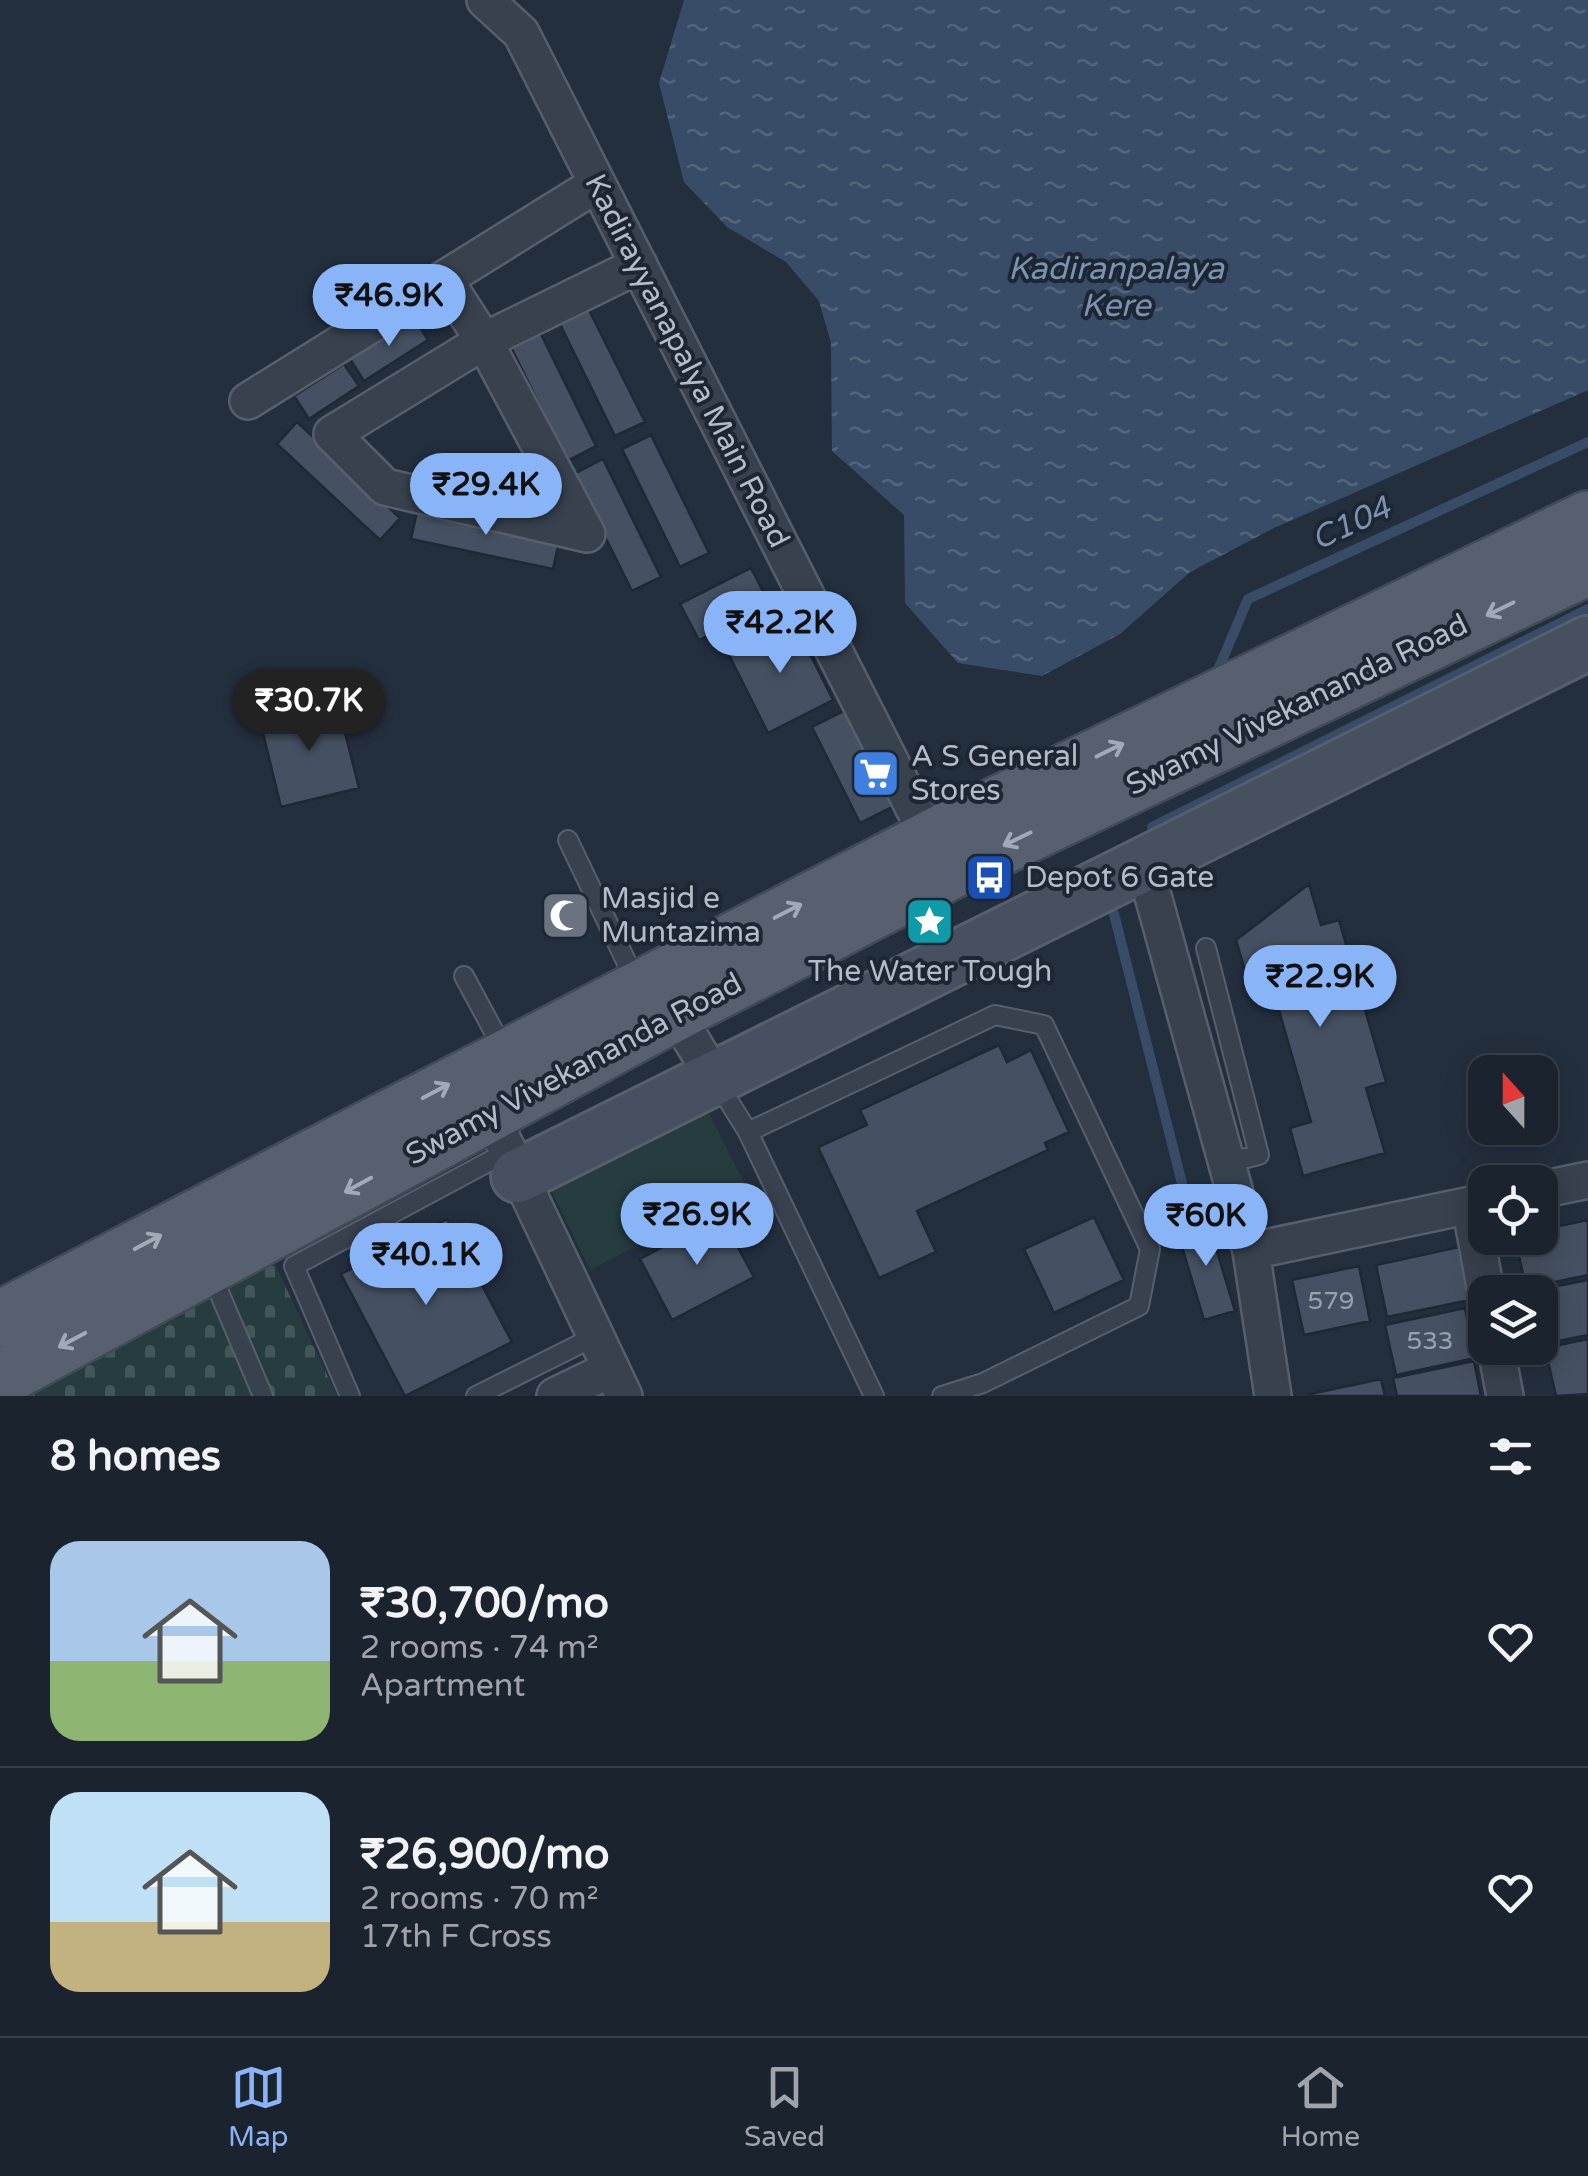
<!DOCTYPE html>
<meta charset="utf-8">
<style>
body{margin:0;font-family:"Varela Round",sans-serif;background:#282f3a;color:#f1f3f6;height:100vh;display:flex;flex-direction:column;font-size:38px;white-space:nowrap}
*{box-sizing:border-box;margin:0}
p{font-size:32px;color:#a0a4aa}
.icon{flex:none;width:55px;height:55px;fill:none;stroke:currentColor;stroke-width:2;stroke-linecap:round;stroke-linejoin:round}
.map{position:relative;height:1396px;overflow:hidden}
.details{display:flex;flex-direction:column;background:#1b232e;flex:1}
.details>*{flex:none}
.needle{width:65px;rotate:339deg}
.tools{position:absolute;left:1468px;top:1055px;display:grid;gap:20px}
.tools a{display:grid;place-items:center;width:90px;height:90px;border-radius:20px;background:#1b232e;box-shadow:0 5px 25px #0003,0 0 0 2px #39404a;font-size:50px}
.price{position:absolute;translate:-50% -85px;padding:0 22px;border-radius:35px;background:#8ab4f8;color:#111;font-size:32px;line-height:65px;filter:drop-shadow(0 2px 5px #0008)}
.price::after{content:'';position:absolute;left:50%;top:60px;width:30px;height:22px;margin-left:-15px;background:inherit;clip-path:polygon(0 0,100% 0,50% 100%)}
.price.selected{background:#222;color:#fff}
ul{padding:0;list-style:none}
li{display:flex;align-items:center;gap:30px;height:250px;padding:0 50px}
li+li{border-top:2px solid #39404a}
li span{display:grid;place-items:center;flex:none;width:280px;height:200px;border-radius:30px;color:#555}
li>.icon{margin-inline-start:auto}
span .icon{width:120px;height:120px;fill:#fffc;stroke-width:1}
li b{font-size:42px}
h2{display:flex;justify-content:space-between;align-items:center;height:120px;padding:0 50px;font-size:42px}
.tab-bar{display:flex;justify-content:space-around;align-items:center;height:140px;border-top:2px solid #39404a;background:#1b232e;font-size:28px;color:#a0a4aa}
.tab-bar a{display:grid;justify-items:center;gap:5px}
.tab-bar .selected{color:#8ab4f8}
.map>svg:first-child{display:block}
.cemetery{fill:url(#cemetery-stones)}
.pitch{fill:#263c3f}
.water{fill:url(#water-ripples)}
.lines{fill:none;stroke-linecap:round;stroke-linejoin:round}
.stream{stroke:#394c67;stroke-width:10}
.building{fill:#455162;stroke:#1f2835;stroke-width:2.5}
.lane-casing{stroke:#565f6c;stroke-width:22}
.street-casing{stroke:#565f6c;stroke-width:40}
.secondary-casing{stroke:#565f6c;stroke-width:58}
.primary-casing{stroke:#414a57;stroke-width:60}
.lane{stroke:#38414e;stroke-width:18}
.street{stroke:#38414e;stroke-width:35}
.secondary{stroke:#465061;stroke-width:52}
.primary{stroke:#56606e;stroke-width:55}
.oneway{stroke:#a1aab7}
.labels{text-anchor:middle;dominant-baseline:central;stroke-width:8;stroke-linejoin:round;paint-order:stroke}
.number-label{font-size:25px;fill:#98a1af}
.street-label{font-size:30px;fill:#b4bcc9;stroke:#1d2633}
.poi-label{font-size:30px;fill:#b4bcc9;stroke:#1d2633;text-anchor:start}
.water-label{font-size:32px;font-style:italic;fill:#7c92b1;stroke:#1d2633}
</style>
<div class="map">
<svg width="1588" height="1396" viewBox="0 0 1588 1396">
<defs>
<pattern id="cemetery-stones" width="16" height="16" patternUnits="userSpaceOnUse" patternTransform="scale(2.5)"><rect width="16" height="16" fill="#263c3f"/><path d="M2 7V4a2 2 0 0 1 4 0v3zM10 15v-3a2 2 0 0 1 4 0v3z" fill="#435659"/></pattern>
<pattern id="water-ripples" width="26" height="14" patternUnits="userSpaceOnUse" patternTransform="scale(2.5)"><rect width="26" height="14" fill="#394c67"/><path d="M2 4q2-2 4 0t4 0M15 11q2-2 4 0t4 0" fill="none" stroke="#53647b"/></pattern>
</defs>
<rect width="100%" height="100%" fill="#242f3e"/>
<!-- cemetery -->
<path class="cemetery" d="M274 1262 337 1396H31Z"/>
<!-- pitch -->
<path class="pitch" d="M708 1111 748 1190 590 1270 551 1190Z"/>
<!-- water -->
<path class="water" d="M684 0H1588V390L1274 528 1190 572 1120 634 1042 676 958 663 905 603 904 515 832 451 831 343 819 301 786 262 727 227 684 182 659 83Z"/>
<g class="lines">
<!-- stream -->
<path class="stream" d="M1215 677 1248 599 1588 442
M1152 827 1588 609
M1114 914 1192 1223"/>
</g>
<!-- building -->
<path class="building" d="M586 304 645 422 615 436 557 318Z
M414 317 428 340 364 381 350 359Z
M538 328 596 446 567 461 509 343Z
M344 364 359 386 309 419 294 396Z
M297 422 400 518 380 540 277 444Z
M651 435 709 553 680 567 622 449Z
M603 459 661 577 632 591 574 474Z
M418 507 560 537 553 569 411 539Z
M751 568 770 605 699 640 680 604Z
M792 618 833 700 768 733 727 651Z
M337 701 359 788 281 807 260 721Z
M846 710 894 806 860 823 812 727Z
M1309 884 1321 925 1339 920 1386 1082 1366 1088 1385 1153 1303 1176 1290 1128 1311 1122 1272 986 1251 991 1236 940Z
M999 1045 1007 1062 1031 1050 1069 1132 1045 1143 1048 1150 917 1211 936 1252 879 1278 818 1147 867 1125 860 1110Z
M721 1216 754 1277 672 1320 640 1259Z
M1094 1217 1124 1280 1054 1313 1024 1249Z
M1207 1218 1235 1311 1204 1320 1176 1227Z
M447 1219 512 1342 405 1396 341 1274Z
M1588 1220V1275L1526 1288 1515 1238H1540V1230Z
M1459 1247 1470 1300 1387 1317 1376 1265Z
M1359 1266 1370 1321 1304 1335 1292 1280Z
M1588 1280V1335L1549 1343 1537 1290Z
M1465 1308 1475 1358 1396 1375 1385 1325Z
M1588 1339V1394L1556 1396 1545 1348Z
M1474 1361 1481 1396H1397L1393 1378Z
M1381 1379 1385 1396H1311L1310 1394Z"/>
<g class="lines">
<defs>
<path id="lane" d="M568 840 636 982
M1206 948 1259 1155 1226 1163
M464 976 506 1054
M718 1084 748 1132 874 1396
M748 1132 995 1015 1044 1025 1150 1249 1139 1306 983 1383 942 1396
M210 1271 263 1396
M350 1396 294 1266 507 1152
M476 1396 596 1336"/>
<path id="street" d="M485 0 521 33 929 838
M444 279 484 341 587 534 385 487 332 434 484 341 639 265
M248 401 597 184
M1145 867 1251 1251 1273 1396
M675 1013 715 1079
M490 1113 624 1396
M1540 1190 1588 1180
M1470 1205 1486 1292
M1251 1251 1485 1202
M1496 1348 1505 1396
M555 1396 611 1369"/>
<path id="secondary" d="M518 1176 1588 643"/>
<path id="primary" d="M0 1319 982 812 1588 519
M0 1379 675 1013 945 874 1588 567"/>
</defs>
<!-- lane casing -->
<use href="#lane" class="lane-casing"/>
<!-- street casing -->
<use href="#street" class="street-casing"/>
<!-- secondary casing -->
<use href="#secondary" class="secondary-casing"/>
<!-- primary casing -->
<use href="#primary" class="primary-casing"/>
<!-- lane -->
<use href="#lane" class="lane"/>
<!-- street -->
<use href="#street" class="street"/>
<!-- secondary -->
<use href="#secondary" class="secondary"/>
<!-- primary -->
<use href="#primary" class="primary"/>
</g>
<!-- one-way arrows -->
<defs><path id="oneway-shaft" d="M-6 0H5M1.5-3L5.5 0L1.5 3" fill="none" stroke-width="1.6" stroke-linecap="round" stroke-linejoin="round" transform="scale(2.5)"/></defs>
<g class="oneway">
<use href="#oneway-shaft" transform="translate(1500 609) rotate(154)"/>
<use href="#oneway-shaft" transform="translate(1110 750) rotate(-26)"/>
<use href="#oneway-shaft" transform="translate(1017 839) rotate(154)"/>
<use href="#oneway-shaft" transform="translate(788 911) rotate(-27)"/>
<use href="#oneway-shaft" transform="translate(436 1091) rotate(-28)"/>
<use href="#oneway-shaft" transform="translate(358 1185) rotate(151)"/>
<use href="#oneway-shaft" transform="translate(148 1242) rotate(-28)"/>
<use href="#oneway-shaft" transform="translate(72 1340) rotate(152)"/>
</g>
<!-- icons -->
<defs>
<symbol id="supermarket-square" viewBox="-11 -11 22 22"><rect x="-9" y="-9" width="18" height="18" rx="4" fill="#3f7fe0" stroke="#1d2633"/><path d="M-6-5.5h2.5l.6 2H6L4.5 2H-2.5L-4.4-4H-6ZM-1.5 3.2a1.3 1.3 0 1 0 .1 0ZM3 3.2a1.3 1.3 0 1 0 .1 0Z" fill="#fff"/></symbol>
<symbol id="bus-square" viewBox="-11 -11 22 22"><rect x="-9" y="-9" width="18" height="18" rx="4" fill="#1a4fb4" stroke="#1d2633"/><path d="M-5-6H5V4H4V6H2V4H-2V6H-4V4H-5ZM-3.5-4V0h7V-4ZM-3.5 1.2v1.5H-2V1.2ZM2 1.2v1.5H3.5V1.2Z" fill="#fff"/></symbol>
<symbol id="mosque-square" viewBox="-11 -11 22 22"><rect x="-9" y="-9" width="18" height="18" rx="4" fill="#6b7280" stroke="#1d2633"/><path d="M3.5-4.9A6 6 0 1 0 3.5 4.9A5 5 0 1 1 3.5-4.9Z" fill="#fff"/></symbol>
<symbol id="sight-square" viewBox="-11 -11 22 22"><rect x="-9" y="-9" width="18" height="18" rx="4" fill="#0f9aa8" stroke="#1d2633"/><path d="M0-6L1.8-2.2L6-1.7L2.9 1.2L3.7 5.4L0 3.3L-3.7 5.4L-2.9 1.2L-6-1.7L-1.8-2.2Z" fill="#fff"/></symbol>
</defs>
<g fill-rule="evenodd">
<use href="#supermarket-square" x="848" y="746" width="55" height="55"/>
<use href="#bus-square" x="962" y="850" width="55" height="55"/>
<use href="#mosque-square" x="538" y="888" width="55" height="55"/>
<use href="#sight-square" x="902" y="894" width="55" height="55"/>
</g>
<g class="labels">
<!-- number labels -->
<g class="number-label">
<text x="1331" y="1301">579</text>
<text x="1430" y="1341">533</text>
</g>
<!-- street labels -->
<g class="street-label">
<text transform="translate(687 361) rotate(63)">Kadirayyanapalya Main Road</text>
<text transform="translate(1297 705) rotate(-26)">Swamy Vivekananda Road</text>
<text transform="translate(574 1069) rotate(-28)">Swamy Vivekananda Road</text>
</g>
<!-- poi labels -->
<g class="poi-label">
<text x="911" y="756">A S General<tspan x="911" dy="34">Stores</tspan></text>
<text x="1025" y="877">Depot 6 Gate</text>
<text x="601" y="898">Masjid e<tspan x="601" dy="34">Muntazima</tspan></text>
<text x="930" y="971" text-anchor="middle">The Water Tough</text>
</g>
<!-- water labels -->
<g class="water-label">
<text x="1116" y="269">Kadiranpalaya<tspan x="1116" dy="37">Kere</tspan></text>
<text transform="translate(1351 524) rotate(-25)">C104</text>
</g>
</g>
</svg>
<div class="tools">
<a><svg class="needle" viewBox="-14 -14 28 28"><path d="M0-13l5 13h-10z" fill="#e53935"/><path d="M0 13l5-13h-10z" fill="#a0a4aa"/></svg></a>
<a><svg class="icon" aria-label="locate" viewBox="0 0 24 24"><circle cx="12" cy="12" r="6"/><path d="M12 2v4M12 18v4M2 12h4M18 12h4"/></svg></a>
<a><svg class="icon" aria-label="layers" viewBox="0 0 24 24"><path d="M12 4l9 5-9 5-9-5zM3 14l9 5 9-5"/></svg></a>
</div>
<b class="price" style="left:389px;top:349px">₹46.9K</b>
<b class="price" style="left:486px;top:538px">₹29.4K</b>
<b class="price" style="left:780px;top:676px">₹42.2K</b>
<b class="price selected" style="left:309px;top:754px">₹30.7K</b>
<b class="price" style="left:1320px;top:1030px">₹22.9K</b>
<b class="price" style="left:697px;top:1268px">₹26.9K</b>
<b class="price" style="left:1206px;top:1269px">₹60K</b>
<b class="price" style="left:426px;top:1308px">₹40.1K</b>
</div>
<section class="details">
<h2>8 homes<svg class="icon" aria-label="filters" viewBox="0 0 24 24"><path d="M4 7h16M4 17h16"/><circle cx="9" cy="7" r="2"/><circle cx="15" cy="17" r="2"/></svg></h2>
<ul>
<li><span style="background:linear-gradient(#a9c7e8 60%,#8fb573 0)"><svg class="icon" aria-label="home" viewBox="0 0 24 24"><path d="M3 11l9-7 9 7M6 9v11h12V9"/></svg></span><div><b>₹30,700/mo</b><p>2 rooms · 74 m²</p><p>Apartment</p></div><svg class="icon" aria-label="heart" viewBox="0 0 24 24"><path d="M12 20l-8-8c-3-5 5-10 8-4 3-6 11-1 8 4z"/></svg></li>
<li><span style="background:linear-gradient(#bfe0f5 65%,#c2b280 0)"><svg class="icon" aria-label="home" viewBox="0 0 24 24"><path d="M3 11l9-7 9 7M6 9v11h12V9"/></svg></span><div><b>₹26,900/mo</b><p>2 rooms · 70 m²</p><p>17th F Cross</p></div><svg class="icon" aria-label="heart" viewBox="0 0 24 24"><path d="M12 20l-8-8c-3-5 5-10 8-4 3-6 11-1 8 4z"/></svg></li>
</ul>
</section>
<nav class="tab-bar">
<a class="selected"><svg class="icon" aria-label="map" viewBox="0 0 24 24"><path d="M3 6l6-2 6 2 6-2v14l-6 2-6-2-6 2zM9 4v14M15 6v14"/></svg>Map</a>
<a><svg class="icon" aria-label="saved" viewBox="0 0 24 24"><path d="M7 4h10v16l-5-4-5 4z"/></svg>Saved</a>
<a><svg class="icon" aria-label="home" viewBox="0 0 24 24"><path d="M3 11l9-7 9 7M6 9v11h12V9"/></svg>Home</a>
</nav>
